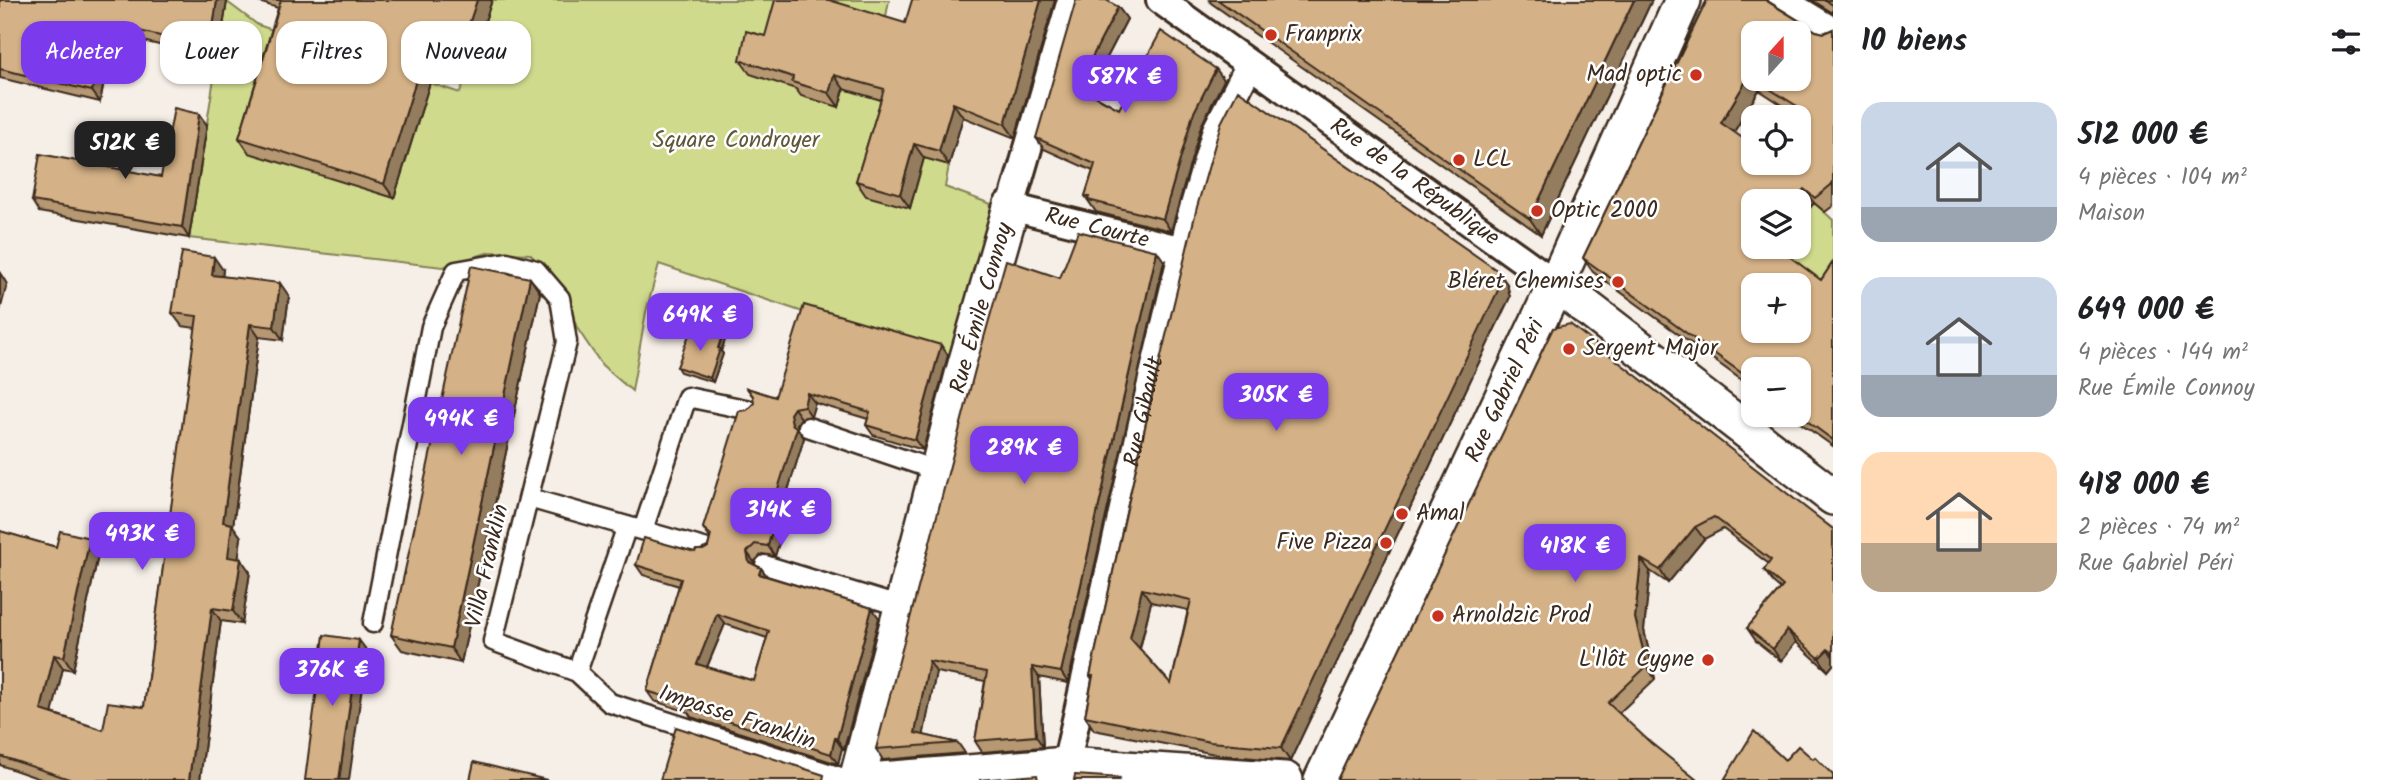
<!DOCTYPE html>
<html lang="fr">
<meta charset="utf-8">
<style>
body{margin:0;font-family:Kalam,sans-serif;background:#f2f2f2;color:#202124;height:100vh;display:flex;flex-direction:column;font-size:26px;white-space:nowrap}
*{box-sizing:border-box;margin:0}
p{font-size:23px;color:#757577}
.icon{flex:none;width:38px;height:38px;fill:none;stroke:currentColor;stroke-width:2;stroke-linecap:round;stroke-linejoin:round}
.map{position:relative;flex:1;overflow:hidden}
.sheet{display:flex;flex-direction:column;background:#fff;width:560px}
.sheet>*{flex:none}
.banner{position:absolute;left:21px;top:21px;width:665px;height:63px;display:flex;gap:14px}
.needle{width:46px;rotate:21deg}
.controls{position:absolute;left:1741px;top:21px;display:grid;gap:14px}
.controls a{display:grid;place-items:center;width:70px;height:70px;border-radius:14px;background:#fff;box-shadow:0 2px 5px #0004;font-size:35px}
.price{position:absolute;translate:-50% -60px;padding:0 16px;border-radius:14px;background:#7c3aed;color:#fff;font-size:23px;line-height:46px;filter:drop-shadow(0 2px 4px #0008)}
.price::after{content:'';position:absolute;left:50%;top:42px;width:21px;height:16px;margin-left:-10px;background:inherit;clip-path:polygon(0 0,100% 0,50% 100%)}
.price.on{background:#222;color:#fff}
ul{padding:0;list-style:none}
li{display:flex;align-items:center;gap:21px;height:175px;padding:0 28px}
li span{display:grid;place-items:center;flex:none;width:196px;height:140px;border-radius:21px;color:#555}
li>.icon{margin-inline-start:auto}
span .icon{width:84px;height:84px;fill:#fffc;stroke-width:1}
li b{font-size:30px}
h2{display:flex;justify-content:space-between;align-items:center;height:84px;padding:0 28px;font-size:30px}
.chip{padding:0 24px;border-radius:21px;background:#fff;box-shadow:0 2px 5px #0004;font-size:24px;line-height:63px}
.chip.on{background:#7c3aed;color:#fff}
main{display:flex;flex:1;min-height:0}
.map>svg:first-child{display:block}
.green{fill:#cfda8d;stroke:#858256;stroke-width:2}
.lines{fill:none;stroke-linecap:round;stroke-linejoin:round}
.service-casing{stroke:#3b2a1e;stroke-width:23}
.pedestrian-casing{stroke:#3b2a1e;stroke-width:32}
.minor-casing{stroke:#3b2a1e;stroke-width:40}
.service{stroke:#fff;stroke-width:18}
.pedestrian{stroke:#fff;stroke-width:26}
.minor{stroke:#fff;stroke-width:35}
.wall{fill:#b69873;stroke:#3b2a1e;stroke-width:2;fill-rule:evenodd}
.shaded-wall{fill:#947c5e;stroke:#3b2a1e;stroke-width:2}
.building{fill:#d4b186;stroke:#3b2a1e;stroke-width:2;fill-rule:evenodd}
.poi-dot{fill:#c8321e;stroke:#fff;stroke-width:2.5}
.labels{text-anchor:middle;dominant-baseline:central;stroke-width:5;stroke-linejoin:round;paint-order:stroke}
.poi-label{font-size:23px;fill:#3b2a1e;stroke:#fff;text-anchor:start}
.park-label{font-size:23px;fill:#60563a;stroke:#fff}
.street-label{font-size:23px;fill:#3b2a1e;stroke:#fff}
</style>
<main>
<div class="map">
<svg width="1833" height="780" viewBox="0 0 1833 780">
<rect width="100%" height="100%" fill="#f6efe7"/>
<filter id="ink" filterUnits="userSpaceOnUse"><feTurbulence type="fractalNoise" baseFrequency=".0143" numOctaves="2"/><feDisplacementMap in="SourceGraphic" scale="14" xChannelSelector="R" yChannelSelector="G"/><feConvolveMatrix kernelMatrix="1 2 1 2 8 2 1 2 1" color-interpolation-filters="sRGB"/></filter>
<g filter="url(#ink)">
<!-- green -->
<path class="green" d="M492 0H889L884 28 894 103 924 158 949 165 945 187 991 204 987 229 950 355 812 315 659 264 646 312 632 391 602 365 577 328 564 290 530 254 490 252 443 267 189 238 226 1 258 25 460 93Z
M1788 178 1833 220V291L1775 247H1799V201Z"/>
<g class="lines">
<defs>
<path id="service" d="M808 427 938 471
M529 498 707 549
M643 530 687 397 750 410
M765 565 902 607
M373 623 431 327 456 271 507 262 536 270 560 298 567 342 493 641 577 672 610 703 850 780
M577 672 627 526"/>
<g id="pedestrian">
<path id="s1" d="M1071 0 1011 207 1183 250"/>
<path id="s2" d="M1160 0 1556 284"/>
<path d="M1782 0 1833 31"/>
<path id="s3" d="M1066 765 1151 383 1191 216 1216 130 1249 66"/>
</g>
<g id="minor">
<path d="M1556 284 1833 497"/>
<path id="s4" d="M857 780 964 371 1011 207"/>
<path d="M881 780 1066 765 1285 780"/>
<path id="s5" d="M1322 780 1556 284 1683 0"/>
</g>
</defs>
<!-- service casing -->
<use href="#service" class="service-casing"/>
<!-- pedestrian casing -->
<use href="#pedestrian" class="pedestrian-casing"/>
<!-- minor casing -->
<use href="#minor" class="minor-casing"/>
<!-- service -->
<use href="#service" class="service"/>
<!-- pedestrian -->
<use href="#pedestrian" class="pedestrian"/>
<!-- minor -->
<use href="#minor" class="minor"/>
</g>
<!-- wall -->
<path class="wall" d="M0 0 227 1 218 59 134 39 127 71 107 66 100 102 0 78Z
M252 0H492L470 65 456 60 449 84 431 79 394 198 249 153 239 138 278 8Z
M1055 0 1015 138 963 117 949 165 924 158 910 208 866 196 856 181 881 100 844 89 839 107 801 96 796 89 750 74 740 60 765 36 905 23Z
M1209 0H1652L1541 235 1211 3Z
M1707 0H1766L1816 31 1824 33 1831 30 1833 29V206L1825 212 1814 203 1799 220V201L1754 247 1821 280 1833 262V446L1789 415H1799L1754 369V389L1593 272 1583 258ZM1759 90 1793 112 1799 163H1754L1734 132Z
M1812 0H1833V13Z
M1118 7 1127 19 1089 92 1119 109 1216 69 1224 80 1201 126 1171 231 1096 212 1085 196 1093 171 1044 149 1036 138Z
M207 125 189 238 39 212 32 201 161 177Z
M1164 261 1068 683 1039 677 1043 747 982 752 975 741 985 681 936 672 923 735 958 743 965 753 883 760 876 749 1060 278Z
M223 270 222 276 289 296 283 340 259 337 233 526 241 537 238 559 250 572 242 624 221 621 200 780H43L0 765V531L56 547 99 551 73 670 63 668 52 713 103 730 144 707 196 328 182 326 172 313Z
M1507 284 1510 297 1290 761 1220 755 1094 730 1085 716 1092 679 1090 676 1157 373ZM1151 602 1188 610 1171 684 1140 649Z
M540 293 461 663 402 650 391 635Z
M1553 328 1833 529V665L1828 671 1796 642 1781 661 1756 641 1747 628 1781 589 1773 582 1764 570 1769 564 1723 529 1704 539 1668 583 1650 571 1644 630 1655 679 1619 713 1337 780Z
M722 336 725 340 721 351 723 354 713 382 680 372 677 367Z
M948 355 923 450 873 435 866 425 868 419 815 403 811 416 801 418 797 424 798 429 804 438 778 523 783 530 775 556 762 554 754 562 755 565 761 568 768 577 879 618 844 749 842 748 838 764 691 717 688 712 654 701 647 691 679 586 643 575 636 565 695 552 708 547 710 538 703 528 747 410 754 403V398L747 388 775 397ZM725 624 767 638 754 681 707 667Z"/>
<!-- shaded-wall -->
<path class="shaded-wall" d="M217 0 227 1 218 59 210 48Z
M477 0H492L470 65 460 51Z
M1041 0H1055L1015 138 1005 124Z
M1634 0H1652L1541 235 1530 219Z
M1118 7 1127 19 1086 98 1077 86Z
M127 28 134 39 127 71 119 60Z
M446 46 456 60 449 84 439 70Z
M99 55 107 66 100 102 92 91Z
M421 64 431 79 394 198 384 184Z
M1216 69 1224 80 1201 126 1171 231 1163 219 1193 114Z
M834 75 844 89 839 107 829 93Z
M1749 76 1759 90 1731 137 1721 123Z
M953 103 963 117 949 165 939 151Z
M199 114 207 125 189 238 182 227Z
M914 144 924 158 910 208 900 194Z
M1804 189 1814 203 1799 220V201H1793Z
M1157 251 1164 261 1068 683 1061 672Z
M214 257 223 270 221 288 212 275Z
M1498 271 1507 284 1510 297 1290 761 1281 748Z
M0 273 7 284 0 311Z
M530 278 540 293 461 663 451 648Z
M280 283 289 296 283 340 274 327Z
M250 324 259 337 233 526 241 537 237 570 228 557 223 522Z
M722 336 725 340 721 351 723 354 713 382 710 378Z
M941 345 948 355 923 450 915 440Z
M807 393 815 403 811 416 804 406Z
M794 408 801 418 797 424 798 429 804 438 778 523 783 530 775 556 768 546 769 518 792 424 790 414Z
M1695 527 1704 539 1668 583 1660 570Z
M90 538 99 551 73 670 64 657Z
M747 552 754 562 756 572 749 562Z
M241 559 250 572 242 624 233 611Z
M1641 559 1650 571 1644 630 1655 679 1647 666 1635 618Z
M761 568 768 578 759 574Z
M1142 589 1151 602 1139 651 1130 638Z
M212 608 221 621 200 780H189Z
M872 608 879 618 844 749 837 739Z
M717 614 725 624 704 674 697 664Z
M1787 630 1796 642 1781 661 1773 649Z
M359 640 367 651 349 780H339Z
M1828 649 1833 657V665L1828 671 1819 658Z
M54 655 63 668 50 723 41 710Z
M929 661 936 672 922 743 915 733Z
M1032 667 1039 677 1043 747 1036 736Z
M835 738 842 748 838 764 831 754Z"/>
<!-- building -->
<path class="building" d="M0 0H217L210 48 127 28 119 60 99 55 92 91 0 69Z
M281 0H477L460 51 446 46 439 70 421 64 384 184 239 138Z
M775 0H829L905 23 912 0H1041L1005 124 953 103 939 151 914 144 900 194 856 181 884 89 834 75 829 93 792 82 793 77 740 60 746 31 765 36Z
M1076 0H1106L1118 7 1077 86 1119 109 1161 31 1216 69 1193 114 1163 219 1088 200 1089 197 1085 196 1095 164 1036 138Z
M1218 0H1634L1530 219Z
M1707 0H1765L1816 31 1824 33 1831 30 1833 29V182L1831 185 1815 198 1804 189 1793 201H1754V247H1777L1821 280 1833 262V440L1799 415V369H1754V382L1583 258ZM1754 33H1799V79H1754ZM1749 76 1797 106 1790 117H1799V163H1754V146L1721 123ZM1754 285H1799V331H1754Z
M1826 0H1833V5L1831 4Z
M1238 90 1498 271 1501 284 1281 748 1210 742 1085 716 1093 676H1090L1157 373 1197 207 1221 123ZM1142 589 1191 600 1171 684 1130 638Z
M174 108 199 114 182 227 32 201 40 154 161 177Z
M1078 231 1157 251 1061 672 1032 667 1036 736 975 741 987 672 929 661 915 733 958 743 876 749 976 366 1006 260 1060 278Z
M182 252 214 257 212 275 280 283 274 327 250 324 223 522 232 524 228 557 241 559 233 611 212 608 189 780H72L0 756V531L56 547 60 531 90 538 64 657 54 655 41 710 103 730 108 702 144 707 197 316 172 313Z
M471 266 530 278 451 648 391 635Z
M804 305 941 345 915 440 866 425 870 412 807 393 804 406 794 408 790 414 792 424 797 428 769 518 775 519 768 546 755 544 747 552 749 562 761 568 759 574 872 608 837 739 835 738 831 754 684 707 685 703 647 691 681 579 636 565 644 538 695 552 696 550H703L708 547 711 535 703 528 739 411 747 410 754 403 753 396 747 388 775 397ZM717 614 769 631 754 681 697 664Z
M1570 324 1833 529V653L1828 649 1819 658 1787 630 1773 649 1747 628 1783 586 1764 570 1771 560 1714 517 1695 527 1660 570 1641 559 1635 618 1647 666 1608 703 1651 743 1697 780H1337L1553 328Z
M692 327 722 336 718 348 720 349 710 378 677 367Z
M324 635 359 640 339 780H305Z
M676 727 824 775 823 780H660Z
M1754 731 1785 760 1798 746 1813 759 1815 757 1833 775V780H1724Z
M474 762 547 780H470Z
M1037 775 1038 780H979Z
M1075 775 1120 778 1119 780H1074Z"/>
</g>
<!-- markers -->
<g class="poi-dot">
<circle cx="1271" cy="35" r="7"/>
<circle cx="1696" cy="75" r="7"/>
<circle cx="1459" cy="160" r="7"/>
<circle cx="1537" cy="211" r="7"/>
<circle cx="1618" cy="282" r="7"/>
<circle cx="1569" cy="349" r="7"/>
<circle cx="1402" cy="514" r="7"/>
<circle cx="1386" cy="543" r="7"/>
<circle cx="1438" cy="616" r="7"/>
<circle cx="1708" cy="660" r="7"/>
</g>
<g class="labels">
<!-- poi labels -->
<g class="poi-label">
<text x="1285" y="35">Franprix</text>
<text x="1682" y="75" text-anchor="end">Mad optic</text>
<text x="1473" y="160">LCL</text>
<text x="1551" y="211">Optic 2000</text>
<text x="1604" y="282" text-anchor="end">Bléret Chemises</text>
<text x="1583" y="349">Sergent Major</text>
<text x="1416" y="514">Amal</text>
<text x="1372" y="543" text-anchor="end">Five Pizza</text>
<text x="1452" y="616">Arnoldzic Prod</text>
<text x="1694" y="660" text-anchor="end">L'Ilôt Cygne</text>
</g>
<!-- park labels -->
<g class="park-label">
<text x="736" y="141">Square Condroyer</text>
</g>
<!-- street labels -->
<g class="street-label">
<text stroke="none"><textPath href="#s2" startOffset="313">Rue de la République</textPath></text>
<text stroke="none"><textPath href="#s1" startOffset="304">Rue Courte</textPath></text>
<text stroke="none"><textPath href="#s4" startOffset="488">Rue Émile Connoy</textPath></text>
<text stroke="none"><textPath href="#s5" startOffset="430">Rue Gabriel Péri</textPath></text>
<text stroke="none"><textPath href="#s3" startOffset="362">Rue Gibault</textPath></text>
<text transform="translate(488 566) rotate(-77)">Villa Franklin</text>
<text transform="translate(737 718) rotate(18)">Impasse Franklin</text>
</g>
</g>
</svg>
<div class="controls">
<a><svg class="needle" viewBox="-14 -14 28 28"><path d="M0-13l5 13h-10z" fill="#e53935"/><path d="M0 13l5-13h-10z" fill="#757577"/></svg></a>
<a><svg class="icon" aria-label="locate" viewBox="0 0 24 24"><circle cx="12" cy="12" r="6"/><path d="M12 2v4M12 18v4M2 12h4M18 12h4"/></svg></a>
<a><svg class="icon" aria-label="layers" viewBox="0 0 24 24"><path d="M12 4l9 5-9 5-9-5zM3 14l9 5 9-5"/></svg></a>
<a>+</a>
<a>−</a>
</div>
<b class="price" style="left:1125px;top:115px">587K €</b>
<b class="price on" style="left:125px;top:181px">512K €</b>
<b class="price" style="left:700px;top:353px">649K €</b>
<b class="price" style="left:1276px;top:433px">305K €</b>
<b class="price" style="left:461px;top:457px">494K €</b>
<b class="price" style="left:1024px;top:486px">289K €</b>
<b class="price" style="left:781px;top:548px">314K €</b>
<b class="price" style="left:142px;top:572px">493K €</b>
<b class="price" style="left:1575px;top:584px">418K €</b>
<b class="price" style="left:332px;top:708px">376K €</b>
<div class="banner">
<a class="chip on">Acheter</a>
<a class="chip">Louer</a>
<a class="chip">Filtres</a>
<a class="chip">Nouveau</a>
</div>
</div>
<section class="sheet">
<h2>10 biens<svg class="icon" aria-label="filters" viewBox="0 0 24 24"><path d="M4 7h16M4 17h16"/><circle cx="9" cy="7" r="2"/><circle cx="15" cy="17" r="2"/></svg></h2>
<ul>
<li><span style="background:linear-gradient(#c9d6e8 75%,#9aa5b1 0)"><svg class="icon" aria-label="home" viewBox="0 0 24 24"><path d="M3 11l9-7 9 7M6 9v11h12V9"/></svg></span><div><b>512 000 €</b><p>4 pièces · 104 m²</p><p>Maison</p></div></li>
<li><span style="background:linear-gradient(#c9d6e8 70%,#9aa5b1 0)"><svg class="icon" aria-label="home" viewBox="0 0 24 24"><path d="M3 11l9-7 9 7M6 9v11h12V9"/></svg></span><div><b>649 000 €</b><p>4 pièces · 144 m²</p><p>Rue Émile Connoy</p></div></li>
<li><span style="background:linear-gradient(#ffd9b3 65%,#b9a48a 0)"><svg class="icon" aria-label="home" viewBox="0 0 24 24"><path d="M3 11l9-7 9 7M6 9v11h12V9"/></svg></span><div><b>418 000 €</b><p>2 pièces · 74 m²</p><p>Rue Gabriel Péri</p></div></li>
</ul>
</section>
</main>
